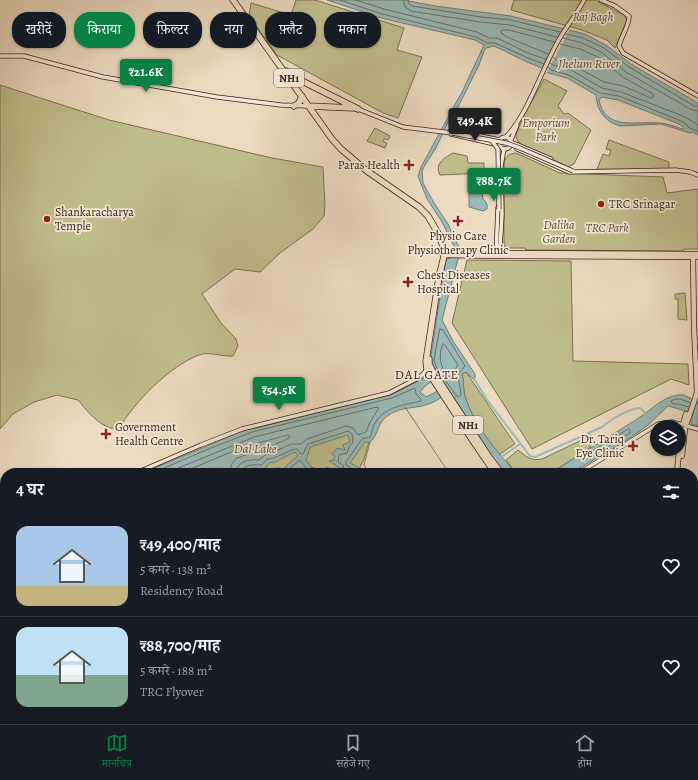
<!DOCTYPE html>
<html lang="hi">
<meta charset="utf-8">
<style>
body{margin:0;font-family:Alegreya,"Noto Serif Devanagari",serif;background:#242831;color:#f1f3f6;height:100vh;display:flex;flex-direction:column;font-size:15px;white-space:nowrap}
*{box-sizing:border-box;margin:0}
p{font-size:13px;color:#9ea1a6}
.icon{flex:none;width:22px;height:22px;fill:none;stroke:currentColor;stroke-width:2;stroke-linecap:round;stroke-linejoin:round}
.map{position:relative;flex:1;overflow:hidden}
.panel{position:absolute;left:0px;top:468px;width:698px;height:256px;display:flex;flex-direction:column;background:#171b24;border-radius:16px 16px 0 0;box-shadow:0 1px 3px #0004}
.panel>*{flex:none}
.banner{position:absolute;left:12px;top:12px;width:400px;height:36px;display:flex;gap:8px}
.tools{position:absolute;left:650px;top:420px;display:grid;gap:8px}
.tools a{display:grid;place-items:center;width:36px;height:36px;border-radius:50%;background:#171b24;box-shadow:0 1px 3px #0004;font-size:20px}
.price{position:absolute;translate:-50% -34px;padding:0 9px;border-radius:4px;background:#0b8043;color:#fff;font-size:13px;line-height:26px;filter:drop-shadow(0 1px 2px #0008)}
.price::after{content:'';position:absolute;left:50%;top:24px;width:12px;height:9px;margin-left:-6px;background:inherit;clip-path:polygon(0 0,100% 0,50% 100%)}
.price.selected{background:#222;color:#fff}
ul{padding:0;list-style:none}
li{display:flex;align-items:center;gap:12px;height:100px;padding:0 16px}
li+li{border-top:1px solid #363941}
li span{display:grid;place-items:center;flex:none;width:112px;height:80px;border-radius:12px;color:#555}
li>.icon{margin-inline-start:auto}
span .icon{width:48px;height:48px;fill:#fffc;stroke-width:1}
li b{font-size:17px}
h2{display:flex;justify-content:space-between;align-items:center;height:48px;padding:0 16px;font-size:17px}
.tag{padding:0 14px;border-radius:16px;background:#171b24;box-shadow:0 1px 3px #0004;font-size:14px;line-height:36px}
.tag.selected{background:#0b8043;color:#fff}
.dock{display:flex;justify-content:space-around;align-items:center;height:56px;border-top:1px solid #363941;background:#171b24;font-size:11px;color:#9ea1a6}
.dock a{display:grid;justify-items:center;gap:2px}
.dock .selected{color:#0b8043}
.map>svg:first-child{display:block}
.green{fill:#c0bd8d;stroke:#7c6f52}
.water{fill:#99bab7;stroke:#737d77;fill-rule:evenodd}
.pier{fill:#ecdbc0}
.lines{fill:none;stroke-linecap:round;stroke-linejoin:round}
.shore{stroke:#696e68;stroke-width:1}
.stream{stroke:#737d77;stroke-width:1}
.canal{stroke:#99bab7;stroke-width:2}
.secondary-casing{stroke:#392118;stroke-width:5}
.primary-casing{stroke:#392118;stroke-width:6}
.highway-casing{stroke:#392118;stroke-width:7}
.secondary{stroke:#f3e8d6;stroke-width:3.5}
.primary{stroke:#ecdbc0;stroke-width:4.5}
.highway{stroke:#ecdbc0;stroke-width:5.5}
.secondary-bridge-casing{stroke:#392118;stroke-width:5;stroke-linecap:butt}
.secondary-bridge{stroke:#f3e8d6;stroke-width:3.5}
.poi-dot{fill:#8f2418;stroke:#f3e8d6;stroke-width:1.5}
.labels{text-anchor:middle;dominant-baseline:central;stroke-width:3.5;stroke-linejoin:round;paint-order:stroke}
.shield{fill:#f3e8d6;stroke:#715d51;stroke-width:1}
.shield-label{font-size:11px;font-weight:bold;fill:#392118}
.park-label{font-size:12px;font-style:italic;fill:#5b4835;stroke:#f3e8d6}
.poi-label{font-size:12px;fill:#392118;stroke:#f3e8d6;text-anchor:start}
.water-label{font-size:13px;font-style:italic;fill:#564f48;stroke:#f3e8d6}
.neighbourhood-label{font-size:13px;letter-spacing:1px;fill:#392118;stroke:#f3e8d6}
</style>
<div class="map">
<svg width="698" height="724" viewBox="0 0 698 724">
<rect width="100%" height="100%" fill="#ecdbc0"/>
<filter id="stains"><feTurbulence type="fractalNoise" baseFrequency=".005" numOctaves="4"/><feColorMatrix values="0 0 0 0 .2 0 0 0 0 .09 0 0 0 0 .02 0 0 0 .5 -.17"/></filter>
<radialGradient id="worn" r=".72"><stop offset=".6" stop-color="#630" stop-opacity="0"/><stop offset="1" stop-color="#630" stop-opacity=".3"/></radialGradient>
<!-- green -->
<path class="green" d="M296 0H315L404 28 397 50 422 57 398 118 383 113 277 55 249 16 251 3 291 15Z
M514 0H595L624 15 627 20 615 48 607 40 582 30 511 10Z
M544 79 567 91 558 106 564 114 568 113 591 130 574 164 568 167 521 145C519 142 517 140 516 137 516 127 539 89 544 79Z
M0 85 109 120 272 158 323 167 325 205 324 216 313 229 280 253 260 272 235 269 202 294 221 323 236 339 238 346 233 356C223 357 207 351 199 355 170 366 134 402 119 429 102 430 88 412 78 400L57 395 34 402 13 414 0 429Z
M375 128 390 136 388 140 385 139 383 140 384 142 387 143 385 148 367 141Z
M609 140 669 162V170L597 169 603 154 609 156 611 150 606 149Z
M453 153 467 156 468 163H484V173L440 175C434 164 444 158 453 153Z
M516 153 560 173 663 177 667 193 698 189V249H684L683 251 526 250 525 248H508L504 244V165C505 157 507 154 516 153Z
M467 260 571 261 573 361 688 364 689 385 671 379 532 449 452 323Z
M685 293 687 320 678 319V299H675V294Z
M466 372 515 444 500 454C486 441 470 414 465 396 463 389 464 381 462 374Z
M378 411 364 459 357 473H197Z
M586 438 591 447 551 473H516L506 460 518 450C527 457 530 461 542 459Z
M0 596 5 597V719H331L330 724H0Z
M398 719H446L438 724H391Z"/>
<!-- water -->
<path class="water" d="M327 0H403L435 6 511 16 585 34 606 45 631 64 698 103V135L692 132 690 133 661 124 620 126C605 122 597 111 596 95L567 78 548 73 542 68 527 62 494 46 486 48 484 51 479 65 458 107 448 122 436 148 425 165 422 171 423 183 434 203 448 224 458 245 461 257 458 259 442 320 453 341 475 374V378L474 380 466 372 462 374C464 381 463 389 465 396 473 424 497 452 516 473H503L432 381 425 386 420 392 426 397 438 391 442 397C438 399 435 402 431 403 416 410 401 405 386 417 377 424 378 437 369 443L368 442H365L350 463 360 468 358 473H269L277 468 285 469 286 466 298 456 295 452 275 462 269 463 265 469 252 468 244 473H143L238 433 251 428 391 395 428 376 445 264 447 259 453 257 455 248 442 222 427 199 418 176 421 167 463 90 484 45 475 40 381 18ZM602 97 618 100 679 124 684 128 683 129C675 127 667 123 659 123 636 121 605 131 599 100ZM348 435 350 442 343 445 345 450 337 448 332 454 335 456 334 460 329 461 340 468 338 471 326 467 329 469 328 472 311 467 309 463 306 461 310 447Z
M479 184H484L481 186 483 199C486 201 488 205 487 209L483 211 469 207V186L471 188H474Z
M678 395H684L698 402V426L691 424 693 413 668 406 647 426 637 433 614 448 571 473H551C581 454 611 436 640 417 652 409 663 397 678 395Z
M5 532V593L2 592 4 608H0V534Z
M698 624V724H688L685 719H693V626Z"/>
<!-- pier -->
<path class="pier" d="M566 28 570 29 546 74 543 71Z"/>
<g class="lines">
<!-- shore -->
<path class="shore" d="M340 0 382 14 476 37 487 43H495L528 58 544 64
M356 0 384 9 477 32 489 38H497L530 54 546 59
M403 0 405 7 411 11 480 22 510 25 557 37
M408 0 409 4 412 6 481 17 511 20 560 32
M566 34 583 38 604 48 629 67 694 106H698
M563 38 582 43 601 52 626 72 692 110 698 111
M548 54 507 37 501 33V31L502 30H509L554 42
M553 57 556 60 573 65 604 82 623 86 651 98 653 97V94L623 77 598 57 580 49 560 44
M550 63 553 65 571 70 602 88 621 92 683 116C689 119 693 122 698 125
M548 67 551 70 569 75 600 93 619 96 681 121 686 124 689 128 698 131
M440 329 443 330 465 366 458 374 461 395 459 397 457 396 438 371 434 361Z
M443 344 445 345 458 365 454 371V377L452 379C441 372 437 356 443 344Z
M689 407 678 404H673L671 401C677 397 684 400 690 403
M629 429 630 431V433L593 456 590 455 591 452Z
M153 473 206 450 252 432 392 398 415 388 416 394 421 399V401C404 405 382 407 374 425 372 429 372 433 370 437L362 439 346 462V465L354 470 355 473
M166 473 254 437 377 407 379 408 370 422 366 432 358 435 353 428 346 426 307 439 301 444H291L272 453 265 455 259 460C249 459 237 461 236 473
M181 473 243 447 288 435 290 436 289 438 270 447 262 449 257 453 248 454 237 458 231 465 230 473
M241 473C243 463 254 465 262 465L267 459 274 458 294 449H297L301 454H303L308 444 348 431 352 434 353 442 349 447 347 453 339 455 338 462 344 466 341 473
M282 473 288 472 290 468 300 460 308 470 315 473"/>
<!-- stream -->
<path class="stream" d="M405 407 449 473
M369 473 364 465 370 442"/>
<!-- canal -->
<path class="canal" d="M473 377 487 400 530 456 535 457 602 427C610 420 630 408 640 408L646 414
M589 433 595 446
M500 458 520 444
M327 724 329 719"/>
<defs>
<path id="secondary" d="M601 0 615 6 629 16C630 24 621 37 619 46L623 53 698 96
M0 56H24L103 77 217 97 281 105 308 106
M358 109 403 127 452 133
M449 132 456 131 500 140
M451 134 499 145
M499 143a6 6 0 1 1 12 0a6 6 0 1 1-12 0Z
M506 137C528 113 540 74 556 45 564 29 576 16 584 0
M511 140 517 125
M511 142 551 159
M517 149 569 172 676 170 690 172 698 175
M500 248 502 215 501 166 504 149
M496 255 498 207
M669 423 679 427
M686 426 698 429
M136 473 201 445 242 429 389 393 420 377 427 370
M579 473 658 424 672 422 682 425
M0 532 5 530
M693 544 698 545"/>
<path id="primary" d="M500 246 509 253
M445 252 477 253
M493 253 698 254
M444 255 501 256 698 257
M683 424 686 414
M686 425 695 399 697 392 694 327 693 255
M682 456 685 429
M677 473 681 429
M678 719 680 724"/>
<path id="highway" d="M233 0 332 139 341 149 367 171 419 207 428 216 439 235 445 252 439 277 426 361 427 370 473 441 495 473
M286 71 288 74 358 109
M294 106 299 103 302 96
M308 106 353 108
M429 359V364L432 370 489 457 501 473
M541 719 543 724"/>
</defs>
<!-- secondary casing -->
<use href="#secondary" class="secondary-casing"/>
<!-- primary casing -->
<use href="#primary" class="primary-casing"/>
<!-- highway casing -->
<use href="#highway" class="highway-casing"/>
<!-- secondary -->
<use href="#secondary" class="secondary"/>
<!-- primary -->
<use href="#primary" class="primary"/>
<!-- highway -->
<use href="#highway" class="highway"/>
<defs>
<path id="secondary-bridge" d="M452 133 506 143 520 148 573 171
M491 140 498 149 499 209"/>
</defs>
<!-- secondary-bridge casing -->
<use href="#secondary-bridge" class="secondary-bridge-casing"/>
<!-- secondary-bridge -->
<use href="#secondary-bridge" class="secondary-bridge"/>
</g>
<!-- markers -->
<g class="poi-dot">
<path d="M407 159h4v4h4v4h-4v4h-4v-4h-4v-4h4z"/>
<circle cx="601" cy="204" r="4"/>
<circle cx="47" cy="219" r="4"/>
<path d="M456 215h4v4h4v4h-4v4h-4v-4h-4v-4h4z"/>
<path d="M406 276h4v4h4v4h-4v4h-4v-4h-4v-4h4z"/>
<path d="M104 428h4v4h4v4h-4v4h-4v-4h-4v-4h4z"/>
<path d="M631 440h4v4h4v4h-4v4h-4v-4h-4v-4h4z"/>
</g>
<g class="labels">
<!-- shield labels -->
<g class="shield">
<rect x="274" y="69" width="30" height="18" rx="3"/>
<rect x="453" y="416" width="30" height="18" rx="3"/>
</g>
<g class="shield-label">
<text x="289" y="78">NH1</text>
<text x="468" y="425">NH1</text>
</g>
<!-- park labels -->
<g class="park-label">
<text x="593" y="17">Raj Bagh</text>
<text x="546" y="123">Emporium<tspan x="546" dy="14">Park</tspan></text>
<text x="559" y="225">Daliha<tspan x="559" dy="14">Garden</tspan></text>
<text x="607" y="228">TRC Park</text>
</g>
<!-- poi labels -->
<g class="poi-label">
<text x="400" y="165" text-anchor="end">Paras Health</text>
<text x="609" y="204">TRC Srinagar</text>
<text x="55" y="212">Shankaracharya<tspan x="55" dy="14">Temple</tspan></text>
<text x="458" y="236" text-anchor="middle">Physio Care<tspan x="458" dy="14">Physiotherapy Clinic</tspan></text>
<text x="417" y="275">Chest Diseases<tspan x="417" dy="14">Hospital</tspan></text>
<text x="115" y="427">Government<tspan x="115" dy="14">Health Centre</tspan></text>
<text x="624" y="439" text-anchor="end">Dr. Tariq<tspan x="624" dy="14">Eye Clinic</tspan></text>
</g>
<!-- water labels -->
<g class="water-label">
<text x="589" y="63">Jhelum River</text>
<text x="255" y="448">Dal Lake</text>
</g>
<!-- neighbourhood labels -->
<g class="neighbourhood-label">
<text x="427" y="374">DAL GATE</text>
</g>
</g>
<rect width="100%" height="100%" filter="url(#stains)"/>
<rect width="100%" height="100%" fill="url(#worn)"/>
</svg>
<div class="tools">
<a><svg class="icon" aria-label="layers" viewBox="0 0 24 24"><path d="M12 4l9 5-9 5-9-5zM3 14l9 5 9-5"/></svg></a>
</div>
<b class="price" style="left:146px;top:93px">₹21.6K</b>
<b class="price selected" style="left:475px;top:142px">₹49.4K</b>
<b class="price" style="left:494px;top:202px">₹88.7K</b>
<b class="price" style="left:279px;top:411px">₹54.5K</b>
<div class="banner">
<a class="tag">खरीदें</a>
<a class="tag selected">किराया</a>
<a class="tag">फ़िल्टर</a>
<a class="tag">नया</a>
<a class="tag">फ़्लैट</a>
<a class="tag">मकान</a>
</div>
<section class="panel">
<h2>4 घर<svg class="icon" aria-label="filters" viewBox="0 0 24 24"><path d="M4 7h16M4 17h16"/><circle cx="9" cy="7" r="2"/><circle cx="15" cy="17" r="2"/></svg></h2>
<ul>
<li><span style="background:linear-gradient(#a9c7e8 75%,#c2b280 0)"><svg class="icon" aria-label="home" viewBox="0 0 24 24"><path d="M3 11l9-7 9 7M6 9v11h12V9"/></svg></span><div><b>₹49,400/माह</b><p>5 कमरे · 138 m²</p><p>Residency Road</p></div><svg class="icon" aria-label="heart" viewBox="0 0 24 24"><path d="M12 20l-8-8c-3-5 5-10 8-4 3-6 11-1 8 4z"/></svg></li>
<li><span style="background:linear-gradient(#bfe0f5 60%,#7fa58c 0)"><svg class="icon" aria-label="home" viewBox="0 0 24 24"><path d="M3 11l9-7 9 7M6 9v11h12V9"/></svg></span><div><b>₹88,700/माह</b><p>5 कमरे · 188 m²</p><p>TRC Flyover</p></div><svg class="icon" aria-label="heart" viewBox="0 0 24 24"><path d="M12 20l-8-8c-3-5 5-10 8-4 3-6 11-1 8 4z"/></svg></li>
</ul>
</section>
</div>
<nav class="dock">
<a class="selected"><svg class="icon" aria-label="map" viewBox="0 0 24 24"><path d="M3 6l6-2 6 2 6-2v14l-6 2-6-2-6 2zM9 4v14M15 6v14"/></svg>मानचित्र</a>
<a><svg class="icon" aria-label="saved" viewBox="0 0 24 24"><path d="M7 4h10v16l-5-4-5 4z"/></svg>सहेजे गए</a>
<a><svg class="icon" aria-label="home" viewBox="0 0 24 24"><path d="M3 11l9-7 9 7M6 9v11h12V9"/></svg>होम</a>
</nav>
